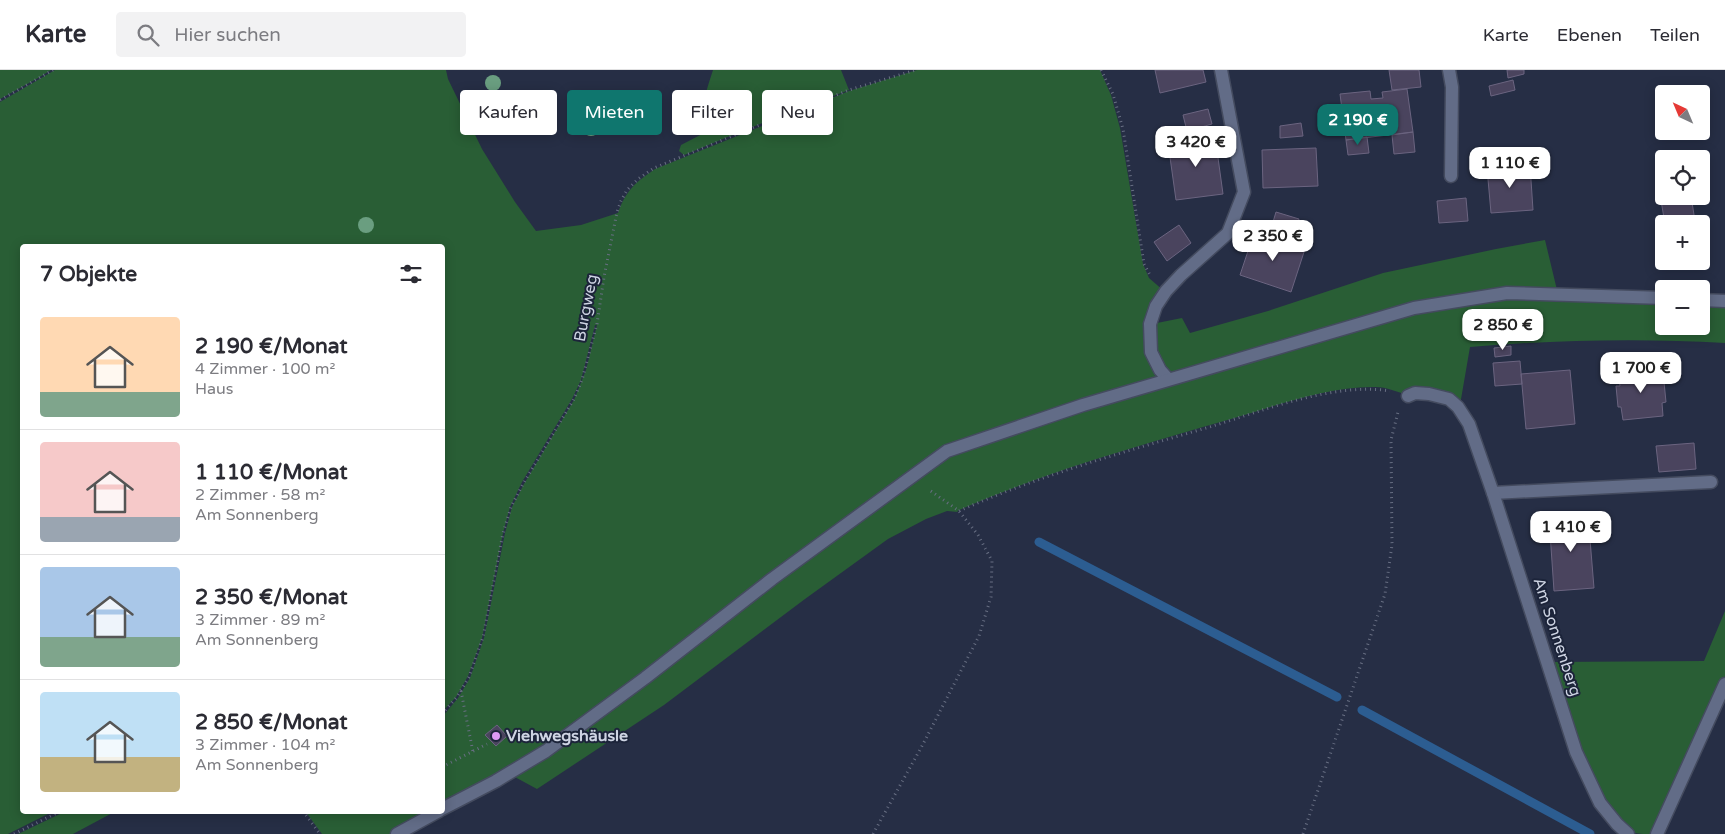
<!DOCTYPE html>
<html lang="de">
<meta charset="utf-8">
<style>
body{margin:0;font-family:"Varela Round",sans-serif;background:#f2f2f3;color:#2b2b33;height:100vh;display:flex;flex-direction:column;font-size:19px;white-space:nowrap}
*{box-sizing:border-box;margin:0}
p{font-size:16px;color:#7c7c81}
.icon{flex:none;width:28px;height:28px;fill:none;stroke:currentColor;stroke-width:2;stroke-linecap:round;stroke-linejoin:round}
.map{position:relative;flex:1;overflow:hidden}
.panel{position:absolute;left:20px;top:174px;width:425px;height:570px;display:flex;flex-direction:column;background:#fff;border-radius:5px;box-shadow:0 2px 12px #0003}
.panel>*{flex:none}
.top-card{position:absolute;left:460px;top:20px;width:475px;height:45px;display:flex;gap:10px}
.needle{width:32px;rotate:316deg}
.controls{position:absolute;left:1655px;top:15px;display:grid;gap:10px}
.controls a{display:grid;place-items:center;width:55px;height:55px;border-radius:5px;background:#fff;box-shadow:0 2px 12px #0003;font-size:25px}
.price{position:absolute;translate:-50% -42px;padding:0 11px;border-radius:10px;background:#fff;color:#222;font-size:16px;line-height:32px;filter:drop-shadow(0 1px 2px #0008)}
.price::after{content:'';position:absolute;left:50%;top:30px;width:15px;height:11px;margin-left:-8px;background:inherit;clip-path:polygon(0 0,100% 0,50% 100%)}
.price.active{background:#0f766e;color:#fff}
ul{padding:0;list-style:none}
li{display:flex;align-items:center;gap:15px;height:125px;padding:0 20px}
li+li{border-top:1px solid #e1e1e2}
li span{display:grid;place-items:center;flex:none;width:140px;height:100px;border-radius:5px;color:#555}
li>.icon{margin-inline-start:auto}
span .icon{width:60px;height:60px;fill:#fffc;stroke-width:1}
li b{font-size:21px}
h2{display:flex;justify-content:space-between;align-items:center;height:60px;padding:0 20px;font-size:21px}
.tag{padding:0 18px;border-radius:5px;background:#fff;box-shadow:0 2px 12px #0003;font-size:18px;line-height:45px}
.tag.active{background:#0f766e;color:#fff}
header{display:flex;align-items:center;gap:30px;box-sizing:border-box;height:70px;padding:0 25px;background:#fff;border-bottom:1px solid #e1e1e2}
header strong{font-size:24px}
nav{display:flex;gap:28px;margin-inline-start:auto;font-size:18px}
.search{width:350px;height:45px;background:#f2f2f3;display:flex;align-items:center;gap:12px;box-sizing:border-box;padding:0 18px;border-radius:5px;color:#7c7c81;font-size:19px}
.map>svg:first-child{display:block}
.green{fill:#295e35}
.lines{fill:none;stroke-linecap:round;stroke-linejoin:round}
.stream{stroke:#2c5d91;stroke-width:9}
.building{fill:#4a445e;stroke:#6b6480}
.service-casing{stroke:#444b5f;stroke-width:15}
.minor-casing{stroke:#444b5f;stroke-width:15}
.path{stroke:#686f83;stroke-width:3;stroke-dasharray:1 4;stroke-linecap:butt}
.service{stroke:#626c87;stroke-width:12}
.minor{stroke:#626c87;stroke-width:12}
.tree{fill:#6a9e80}
.poi-dot{fill:#dd99f4;stroke:#1c243a;stroke-width:2}
.labels{text-anchor:middle;dominant-baseline:central;stroke-width:4;stroke-linejoin:round;paint-order:stroke}
.street-label{font-size:16px;fill:#ced4e3;stroke:#1c243a}
.poi-label{font-size:16px;font-weight:bold;fill:#ced4e3;stroke:#1c243a;text-anchor:start}
</style>
<header>
<strong>Karte</strong>
<div class="search"><svg class="icon" aria-label="search" viewBox="0 0 24 24"><circle cx="10" cy="10" r="6"/><path d="M15 15l6 6"/></svg>Hier suchen</div>
<nav><a>Karte</a><a>Ebenen</a><a>Teilen</a></nav>
</header>
<div class="map">
<svg width="1725" height="764" viewBox="0 0 1725 764">
<rect width="100%" height="100%" fill="#262e45"/>
<!-- green -->
<path class="green" d="M0 0H51L38 8 0 29Z
M55 0H446L448 9 482 79 515 132 536 161 581 155 618 143C626 120 636 112 655 99L849 21 917 0H1100L1111 25 1120 58 1143 194 1149 208 1164 221 1152 254 1182 248 1190 263 1268 241 1383 203 1496 179 1545 170 1557 220 1664 232V256H1701V234L1725 235V273C1640 268 1554 270 1470 277L1460 335C1443 332 1424 331 1408 325 1397 322 1387 317 1375 317 1328 316 1276 336 1231 349 1138 376 1045 402 957 441L958 442 947 441 926 449 888 469 805 529 664 635 537 719 513 706 443 736V646L458 628 470 608 484 568 505 463 512 437 524 414 574 330 586 300 597 255H595L581 310 572 329 522 412 510 437 503 463 482 568 468 606 456 627 443 641 442 176H22V741H54L8 764H0V32Z
M713 0H841L849 20 747 59 684 85 679 81 681 75 706 62C699 39 706 22 713 0Z
M1725 541V606L1653 764C1647 764 1639 764 1634 763 1590 740 1566 638 1552 592L1704 591Z
M66 741H116L73 764H18Z
M305 741H432L390 764H322Z"/>
<g class="lines">
<!-- stream -->
<path class="stream" d="M1039 472 1337 627
M1362 640 1590 764"/>
</g>
<!-- building -->
<path class="building" d="M1155 0H1203L1206 12 1160 23Z
M1389 0H1419L1421 17 1392 20Z
M1507 0H1524V4L1508 8Z
M1513 10 1515 20 1491 26 1489 16Z
M1407 19 1413 62 1346 70 1340 24 1370 21 1371 29 1383 28 1382 22Z
M1208 39 1212 54 1187 61 1183 45Z
M1301 53 1303 66 1280 68V56Z
M1413 62 1415 82 1394 84 1392 65Z
M1215 66 1223 124 1176 130 1168 73Z
M1367 67 1369 83 1348 85 1346 70Z
M1316 78 1318 116 1263 118 1262 80Z
M1530 95 1533 140 1491 143 1487 98Z
M1664 100V126H1691L1695 151 1679 154H1665L1656 101Z
M1466 128 1468 151 1439 153 1437 131Z
M1276 142 1299 149 1292 170 1270 162Z
M1179 155 1191 173 1167 191 1154 172Z
M1254 163 1305 179 1291 222 1240 205Z
M1511 276V285L1495 287 1494 278Z
M1520 291 1522 314 1495 316 1493 293Z
M1658 297 1660 312H1664L1666 332 1662 333 1663 346 1623 350 1621 337H1618L1616 316H1620L1618 301Z
M1570 300 1575 354 1526 359 1521 304Z
M1694 373 1696 399 1659 402 1656 376Z
M1588 445 1594 518 1554 521 1549 448Z
M497 655 507 666 496 676 485 665Z"/>
<g class="lines">
<defs>
<path id="service" d="M1449 0 1452 17 1451 106
M1168 309 1160 300 1151 282 1150 254 1156 236 1166 221 1181 205 1228 163 1244 122 1221 0
M1493 423 1711 412"/>
<path id="minor" d="M1701 230 1725 231
M1408 326 1415 323 1429 324 1449 329 1458 337 1469 354 1493 423 1576 682 1600 733 1617 754 1628 764
M442 739 496 711 546 681 645 608 772 509 947 381 1083 335 1414 238 1507 223 1664 228
M397 764 439 741
M1657 764 1725 614"/>
</defs>
<!-- service casing -->
<use href="#service" class="service-casing"/>
<!-- minor casing -->
<use href="#minor" class="minor-casing"/>
<!-- path -->
<path class="path" d="M1101 0 1113 24 1123 59 1144 194 1151 207
M0 30 53 0
M959 441C1040 405 1127 381 1213 356 1264 340 1336 312 1390 321
M461 621 473 682
M442 644 457 627 469 607 483 567 503 463 511 437 523 414 574 329 582 310 597 254 604 207 617 142 621 131 627 120 638 109 654 98 747 60 849 20 916 0
M442 697 487 674
M303 741 320 764
M14 764 61 741
M873 764 922 676 979 566 991 527 992 491 978 465 959 441 928 419
M1303 764 1385 524 1392 475 1391 370 1398 342"/>
<!-- service -->
<use href="#service" class="service"/>
<!-- minor -->
<use href="#minor" class="minor"/>
</g>
<!-- trees -->
<g class="tree">
<circle cx="493" cy="13" r="8"/>
<circle cx="517" cy="36" r="8"/>
<circle cx="591" cy="58" r="8"/>
<circle cx="366" cy="155" r="8"/>
</g>
<!-- markers -->
<circle class="poi-dot" cx="496" cy="666" r="5"/>
<g class="labels">
<!-- street labels -->
<g class="street-label">
<text transform="translate(586 238) rotate(-79)">Burgweg</text>
<text transform="translate(1557 567) rotate(72)">Am Sonnenberg</text>
</g>
<!-- poi labels -->
<g class="poi-label">
<text x="506" y="666">Viehwegshäusle</text>
</g>
</g>
</svg>
<div class="controls">
<a><svg class="needle" viewBox="-14 -14 28 28"><path d="M0-13l5 13h-10z" fill="#e53935"/><path d="M0 13l5-13h-10z" fill="#7c7c81"/></svg></a>
<a><svg class="icon" aria-label="locate" viewBox="0 0 24 24"><circle cx="12" cy="12" r="6"/><path d="M12 2v4M12 18v4M2 12h4M18 12h4"/></svg></a>
<a>+</a>
<a>−</a>
</div>
<b class="price active" style="left:1358px;top:76px">2 190 €</b>
<b class="price" style="left:1196px;top:98px">3 420 €</b>
<b class="price" style="left:1510px;top:119px">1 110 €</b>
<b class="price" style="left:1273px;top:192px">2 350 €</b>
<b class="price" style="left:1503px;top:281px">2 850 €</b>
<b class="price" style="left:1641px;top:324px">1 700 €</b>
<b class="price" style="left:1571px;top:483px">1 410 €</b>
<div class="top-card">
<a class="tag">Kaufen</a>
<a class="tag active">Mieten</a>
<a class="tag">Filter</a>
<a class="tag">Neu</a>
</div>
<section class="panel">
<h2>7 Objekte<svg class="icon" aria-label="filters" viewBox="0 0 24 24"><path d="M4 7h16M4 17h16"/><circle cx="9" cy="7" r="2"/><circle cx="15" cy="17" r="2"/></svg></h2>
<ul>
<li><span style="background:linear-gradient(#ffd9b3 75%,#7fa58c 0)"><svg class="icon" aria-label="home" viewBox="0 0 24 24"><path d="M3 11l9-7 9 7M6 9v11h12V9"/></svg></span><div><b>2 190 €/Monat</b><p>4 Zimmer · 100 m²</p><p>Haus</p></div></li>
<li><span style="background:linear-gradient(#f6c9c9 75%,#9aa5b1 0)"><svg class="icon" aria-label="home" viewBox="0 0 24 24"><path d="M3 11l9-7 9 7M6 9v11h12V9"/></svg></span><div><b>1 110 €/Monat</b><p>2 Zimmer · 58 m²</p><p>Am Sonnenberg</p></div></li>
<li><span style="background:linear-gradient(#a9c7e8 70%,#7fa58c 0)"><svg class="icon" aria-label="home" viewBox="0 0 24 24"><path d="M3 11l9-7 9 7M6 9v11h12V9"/></svg></span><div><b>2 350 €/Monat</b><p>3 Zimmer · 89 m²</p><p>Am Sonnenberg</p></div></li>
<li><span style="background:linear-gradient(#bfe0f5 65%,#c2b280 0)"><svg class="icon" aria-label="home" viewBox="0 0 24 24"><path d="M3 11l9-7 9 7M6 9v11h12V9"/></svg></span><div><b>2 850 €/Monat</b><p>3 Zimmer · 104 m²</p><p>Am Sonnenberg</p></div></li>
</ul>
</section>
</div>
